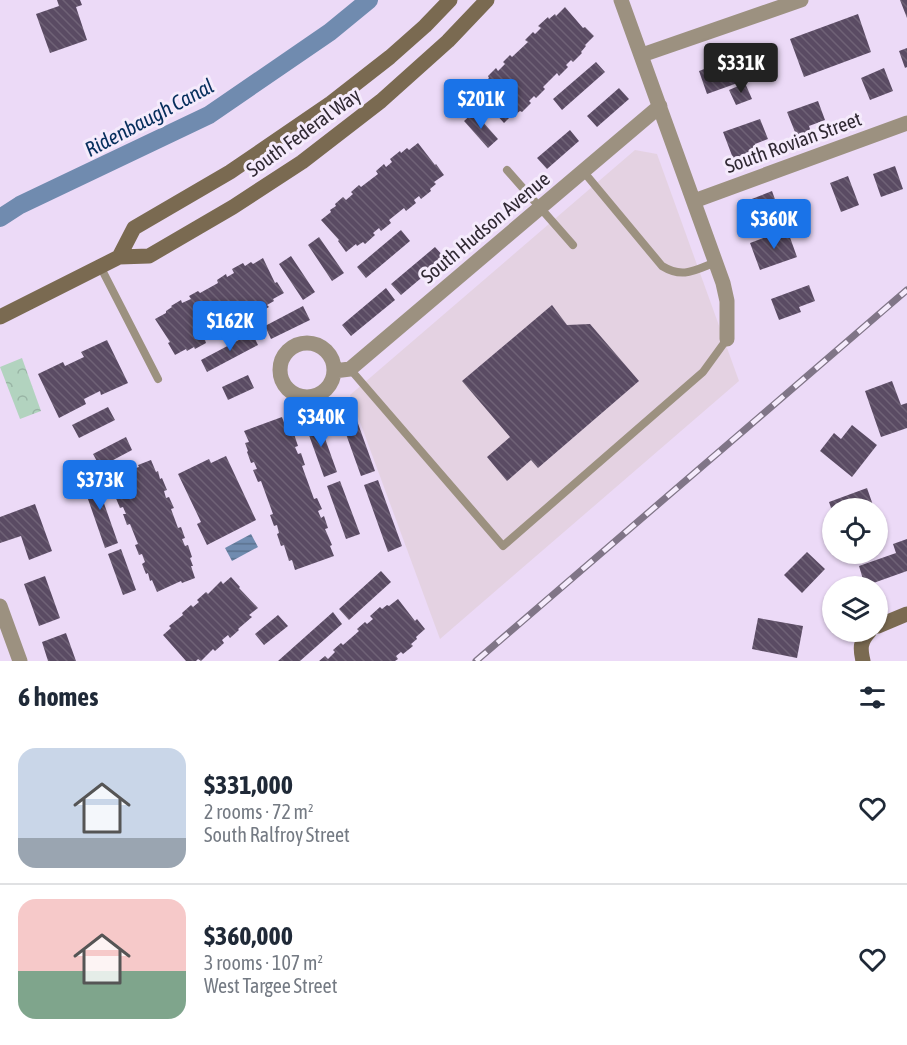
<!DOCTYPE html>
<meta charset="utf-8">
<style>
body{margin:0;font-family:"Asap Condensed",sans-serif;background:#f6f6f7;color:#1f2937;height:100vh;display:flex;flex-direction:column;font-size:22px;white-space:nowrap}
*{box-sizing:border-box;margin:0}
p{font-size:20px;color:#747a83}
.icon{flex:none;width:33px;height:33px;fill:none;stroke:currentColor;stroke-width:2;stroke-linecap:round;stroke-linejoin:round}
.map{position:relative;height:661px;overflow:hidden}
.sheet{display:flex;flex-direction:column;background:#fff;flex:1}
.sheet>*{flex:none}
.tools{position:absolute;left:822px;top:498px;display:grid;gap:12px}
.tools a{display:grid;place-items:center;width:66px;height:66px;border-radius:50%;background:#fff;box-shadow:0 2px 4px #0004;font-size:30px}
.price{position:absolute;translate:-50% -51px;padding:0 14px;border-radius:6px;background:#1a73e8;color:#fff;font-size:20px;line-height:39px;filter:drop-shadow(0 2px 3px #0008)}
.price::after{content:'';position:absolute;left:50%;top:36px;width:18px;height:14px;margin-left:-9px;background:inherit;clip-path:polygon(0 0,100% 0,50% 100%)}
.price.on{background:#222;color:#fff}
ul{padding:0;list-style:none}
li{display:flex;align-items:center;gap:18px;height:150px;padding:0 18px}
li+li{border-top:2px solid #e0e1e3}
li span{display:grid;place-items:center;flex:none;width:168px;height:120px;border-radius:18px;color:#555}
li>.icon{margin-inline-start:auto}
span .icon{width:72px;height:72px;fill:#fffc;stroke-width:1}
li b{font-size:26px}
h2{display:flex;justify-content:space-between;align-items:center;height:72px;padding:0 18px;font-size:26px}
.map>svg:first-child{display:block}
.commercial{fill:#e4d2e2}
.forest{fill:url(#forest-crowns)}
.water{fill:url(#water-rules)}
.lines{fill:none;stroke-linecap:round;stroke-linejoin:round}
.canal{stroke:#708baf;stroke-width:18}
.building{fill:url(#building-back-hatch)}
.lane{stroke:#9c9180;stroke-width:8}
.street{stroke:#9c9180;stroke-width:15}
.secondary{stroke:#7a6a51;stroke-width:15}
.rail-casing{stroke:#807587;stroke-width:7}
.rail{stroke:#f5ebfc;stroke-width:4.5;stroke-dasharray:14;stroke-linecap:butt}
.labels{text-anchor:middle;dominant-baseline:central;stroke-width:6;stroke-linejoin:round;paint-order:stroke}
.street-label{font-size:20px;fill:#302933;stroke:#f5ebfc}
.water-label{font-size:21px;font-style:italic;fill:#062e5c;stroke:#f5ebfc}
</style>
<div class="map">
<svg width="907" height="661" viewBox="0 0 907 661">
<defs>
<pattern id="forest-crowns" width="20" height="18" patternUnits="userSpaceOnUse" patternTransform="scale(1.5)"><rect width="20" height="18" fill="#b2d3bf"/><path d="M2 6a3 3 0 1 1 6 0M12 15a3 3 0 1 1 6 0" fill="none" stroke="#99b5a5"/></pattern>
<pattern id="water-rules" width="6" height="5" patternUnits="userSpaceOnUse" patternTransform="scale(1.5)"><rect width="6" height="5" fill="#708baf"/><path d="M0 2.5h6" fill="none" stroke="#5c728f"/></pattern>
<pattern id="building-back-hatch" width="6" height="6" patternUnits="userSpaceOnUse" patternTransform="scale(1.5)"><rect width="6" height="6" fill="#5a4b63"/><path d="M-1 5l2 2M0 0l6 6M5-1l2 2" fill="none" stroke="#6f6276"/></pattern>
</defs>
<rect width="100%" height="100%" fill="#ecdaf7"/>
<!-- commercial -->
<path class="commercial" d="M635 150 657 154 739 381 440 639 350 395Z"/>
<!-- forest -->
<path class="forest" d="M22 358 41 411 20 419 0 367Z"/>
<!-- water -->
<path class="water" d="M251 534 258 547 232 561 225 548Z"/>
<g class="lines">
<!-- canal -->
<path class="canal" d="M0 218 20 205 209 115 330 32 369 0"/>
</g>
<!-- building -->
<path class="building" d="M57 0H80L82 5 76 7 87 40 50 53 36 14 59 6Z
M900 0H907V18Z
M565 7 583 28 585 27 594 36 585 45 586 46 581 52 582 53 573 62 571 60 566 65 568 67 559 76 557 73 543 87 545 89 536 98 534 96 529 101 531 103 522 112 520 111 514 116 513 114 504 123 495 113 496 112 476 93 485 84 484 83 489 78 488 76 496 68 498 71 505 64 503 62 510 55 512 57 528 42 525 40 533 32 535 34 541 28 538 26 548 17 549 19 555 14 556 16Z
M858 14 871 52 804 77 790 39Z
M907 48V67L905 68 899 51Z
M734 58 743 81 707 94 699 71Z
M596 62 605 72 562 110 553 99Z
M884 68 893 91 870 100 861 78Z
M745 83 752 99 736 105 729 90Z
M619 88 629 99 597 127 587 116Z
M818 101 825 120 809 126 811 132 797 137 787 112Z
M474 112 498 139 488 148 464 121Z
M760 119 768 139 755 144 760 157 736 166 723 132Z
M570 130 579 141 547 169 537 158Z
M418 143 435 165 436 164 444 175 434 182 436 184 430 189 431 191 421 199 419 196 414 200 416 203 406 211 404 208 389 220 391 223 381 231 379 228 373 233 375 235 365 244 363 242 357 246 356 244 346 252 338 241 339 240 321 220 331 212 330 210 336 206 335 204 343 197 346 200 353 194 351 192 359 185 361 187 378 174 376 171 384 164 386 167 392 162 390 159 400 151 401 153 407 148 409 150Z
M895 166 903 189 881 197 873 174Z
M848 176 859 205 841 212 830 183Z
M772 191 782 219 754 229 744 202Z
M787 229 797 257 760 270 750 243Z
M401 230 410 241 366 278 357 267Z
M319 237 344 273 332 281 308 245Z
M435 247 445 258 401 295 391 284Z
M291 256 315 292 303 300 279 264Z
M263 258 275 283 277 282 284 293 273 299 274 301 267 305 269 307 257 314 256 311 250 314 251 317 240 323 239 321 222 330 224 333 212 339 211 336 205 340 206 343 195 349 194 347 187 351 186 349 175 355 168 343 170 342 155 319 166 313V311L172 307 171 306 181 300 182 303 191 299 189 296 198 291 200 293 218 283 217 280 226 274 227 277 234 273 232 269 243 263 245 266 251 262 253 264Z
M809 285 815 301 799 307 801 312 779 320 771 299Z
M386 288 395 300 351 336 342 325Z
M552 305 567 325 590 324 639 381 538 468 531 460 507 481 487 457 510 437 462 381Z
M303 306 310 320 271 339 265 326Z
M252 333 258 345 207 372 201 360Z
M107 340 128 383 101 395 100 391 84 399 86 404 59 418 38 374 63 362 65 366 84 357 81 352Z
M248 375 254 388 228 400 222 387Z
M892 381 901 405 907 403V428L881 437 865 391Z
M351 404 375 471 361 476 337 409Z
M108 407 115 420 79 438 72 425Z
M282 417 286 428 289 427 292 435 294 434 298 446 295 447 298 454 301 453 305 465 302 466 314 499 317 498 322 509 318 511 321 518 324 516 328 528 325 529 332 545 330 546 334 556 295 570 292 560 289 561 284 545 281 546 277 534 279 533 277 525 274 526 270 515 273 514 261 481 258 482 253 470 257 469 254 462 251 463 247 452 248 451 245 443 249 442 244 431Z
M318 419 337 472 324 477 305 424Z
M852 425 877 445 852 477 820 451 834 433 841 439Z
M126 437 132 450 100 467 93 454Z
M226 456 256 520 207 545 197 524 201 522 178 474 209 459 211 463Z
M151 460 156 472 158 471 160 479 162 478 167 490 164 491 166 498 169 497 174 508 171 509 178 528 181 527 185 538 182 539 185 546 188 545 192 557 190 558 193 566H191L195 578 182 583 181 581 157 592 152 580 150 581 148 573 146 574 142 564 145 562 142 554 139 555 135 545 138 544 130 524 127 525 123 514H126L123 507 120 508 115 496 118 495 115 488 117 487 113 475 139 467 138 465Z
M94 475 118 543 105 548 81 479Z
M378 480 402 546 388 552 364 485Z
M340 481 360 534 346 539 327 486Z
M867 488 874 508H831L829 502Z
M35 504 52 551 29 560 21 536 0 543V517Z
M907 539V571L865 586 859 566 896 553 893 544Z
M121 549 136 590 123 595 108 554Z
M807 552 825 569 802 593 784 575Z
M381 571 391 582 349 620 339 609Z
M45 576 60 618 39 626 24 584Z
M231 577 240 587 239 588 258 608 249 615 252 617 238 629 239 630 230 638 228 635 222 640 224 643 215 651 213 649 201 661 198 659 196 661H186L163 635 171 628 169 626 183 615 182 613 191 605 193 607 199 602 197 600 206 592 208 594 221 581 223 584Z
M398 599 415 621 417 619 425 629 416 637 417 639 411 644 413 646 403 654 401 652 396 656 398 659 395 661H319L325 656 328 659 335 652 333 650 341 643 343 645 359 631 357 629 365 622 367 624 373 619 370 616 380 607 382 609 387 605 389 606Z
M333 612 342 624 300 661H278Z
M278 615 288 626 264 645 255 634Z
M758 618 803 626 797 658 752 649Z
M66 633 76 661H48L42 642Z"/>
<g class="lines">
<!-- lane -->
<path class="lane" d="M507 170 573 245
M583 171 662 266C683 279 695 270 716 262
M100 266 158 379
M350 369 503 546 703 372 727 339"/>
<!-- street -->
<path class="street" d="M621 0 723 283 727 301V339
M642 55 801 0
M694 201 907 123
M280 370a27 27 0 1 1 54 0a27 27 0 1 1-54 0Z
M334 371 350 369 660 106
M0 606 20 661"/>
<!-- secondary -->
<path class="secondary" d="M119 257 134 228 230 172 331 103 390 57 425 26 450 0
M0 317 119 257 149 256 233 207 302 162 381 101 448 41 487 0
M878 626 907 614
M863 661C860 648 860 642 869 632"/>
<defs>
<path id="rail" d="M476 661 907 290"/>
</defs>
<!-- rail casing -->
<use href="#rail" class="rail-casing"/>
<!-- rail -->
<use href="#rail" class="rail"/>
</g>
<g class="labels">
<!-- street labels -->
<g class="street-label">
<text transform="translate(303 132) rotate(-36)">South Federal Way</text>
<text transform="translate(793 142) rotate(-20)">South Rovian Street</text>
<text transform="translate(485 227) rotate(-40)">South Hudson Avenue</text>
</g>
<!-- water labels -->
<g class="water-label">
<text transform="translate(149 117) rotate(-28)">Ridenbaugh Canal</text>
</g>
</g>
</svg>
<div class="tools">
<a><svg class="icon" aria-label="locate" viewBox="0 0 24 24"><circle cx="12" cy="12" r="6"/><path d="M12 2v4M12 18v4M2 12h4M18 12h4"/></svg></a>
<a><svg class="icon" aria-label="layers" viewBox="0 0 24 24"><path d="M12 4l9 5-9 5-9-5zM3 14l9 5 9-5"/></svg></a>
</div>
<b class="price on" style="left:741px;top:94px">$331K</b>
<b class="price" style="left:481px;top:130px">$201K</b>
<b class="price" style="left:774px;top:250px">$360K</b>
<b class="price" style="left:230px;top:352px">$162K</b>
<b class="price" style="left:321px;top:448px">$340K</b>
<b class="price" style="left:100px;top:511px">$373K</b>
</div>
<section class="sheet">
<h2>6 homes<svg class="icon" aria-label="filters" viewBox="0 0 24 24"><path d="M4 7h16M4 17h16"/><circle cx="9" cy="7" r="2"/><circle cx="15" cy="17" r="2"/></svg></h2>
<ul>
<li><span style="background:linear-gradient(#c9d6e8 75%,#9aa5b1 0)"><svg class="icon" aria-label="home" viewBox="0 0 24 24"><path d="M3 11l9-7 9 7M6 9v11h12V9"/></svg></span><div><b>$331,000</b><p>2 rooms · 72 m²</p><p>South Ralfroy Street</p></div><svg class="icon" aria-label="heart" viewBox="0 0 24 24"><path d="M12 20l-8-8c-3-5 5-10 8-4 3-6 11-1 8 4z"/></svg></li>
<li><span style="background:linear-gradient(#f6c9c9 60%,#7fa58c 0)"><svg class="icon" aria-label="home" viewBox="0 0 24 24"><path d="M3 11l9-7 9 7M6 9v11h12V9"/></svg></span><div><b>$360,000</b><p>3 rooms · 107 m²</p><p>West Targee Street</p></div><svg class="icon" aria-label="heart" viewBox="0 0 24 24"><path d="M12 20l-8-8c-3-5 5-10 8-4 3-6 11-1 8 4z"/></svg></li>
</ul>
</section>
